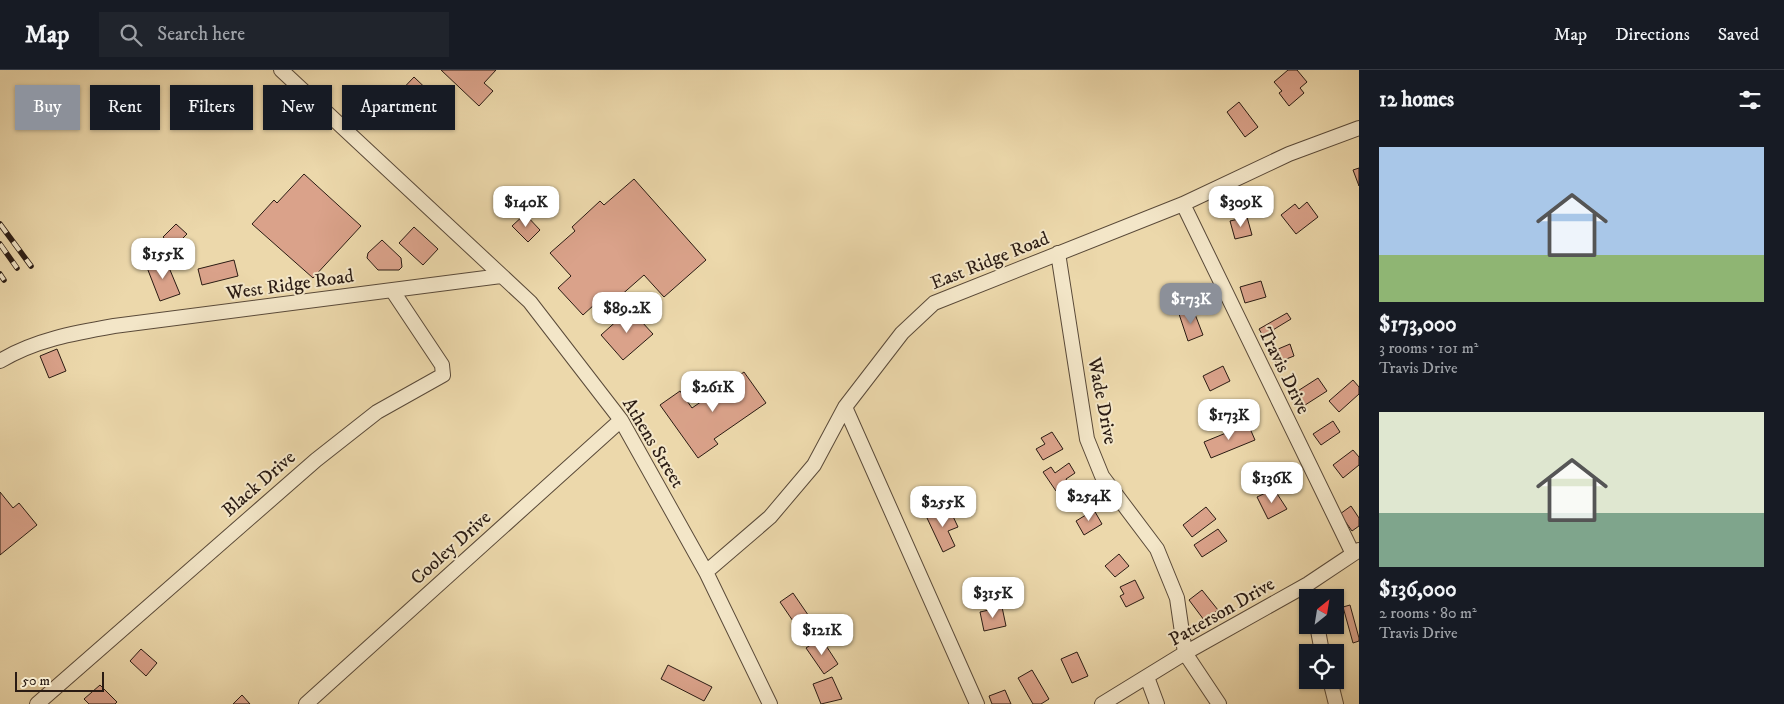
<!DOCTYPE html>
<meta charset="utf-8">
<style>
body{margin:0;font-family:"IM FELL DW Pica",serif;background:#20242c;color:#f1f3f6;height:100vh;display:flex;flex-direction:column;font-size:19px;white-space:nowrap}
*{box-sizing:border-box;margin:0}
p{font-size:16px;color:#9ea1a6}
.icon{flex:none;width:28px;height:28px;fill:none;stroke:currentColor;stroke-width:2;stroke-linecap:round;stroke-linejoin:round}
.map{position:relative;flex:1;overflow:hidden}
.details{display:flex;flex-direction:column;background:#171b24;width:425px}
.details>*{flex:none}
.banner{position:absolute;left:15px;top:15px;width:475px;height:45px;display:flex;gap:10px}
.needle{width:32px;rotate:30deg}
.controls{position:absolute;left:1299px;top:519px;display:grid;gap:10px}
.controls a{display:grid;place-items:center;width:45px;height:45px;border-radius:0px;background:#171b24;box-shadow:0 1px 4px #0004;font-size:25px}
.scale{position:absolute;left:15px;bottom:12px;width:89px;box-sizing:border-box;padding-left:5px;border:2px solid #2a1b13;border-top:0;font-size:14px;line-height:18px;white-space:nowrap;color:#2a1b13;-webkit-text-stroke:4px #f3e6c8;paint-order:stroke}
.price{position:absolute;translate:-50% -42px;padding:0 11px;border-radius:10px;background:#fff;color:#222;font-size:16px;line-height:32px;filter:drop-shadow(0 1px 2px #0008)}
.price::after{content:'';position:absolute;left:50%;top:30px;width:15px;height:11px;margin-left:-8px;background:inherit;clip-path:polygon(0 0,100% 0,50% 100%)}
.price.on{background:#8c9099;color:#fff}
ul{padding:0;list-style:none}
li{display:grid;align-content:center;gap:10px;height:265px;padding:0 20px}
li span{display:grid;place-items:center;height:155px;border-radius:0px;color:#555}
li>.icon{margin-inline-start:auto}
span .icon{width:90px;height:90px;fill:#fffc;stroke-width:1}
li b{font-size:21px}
h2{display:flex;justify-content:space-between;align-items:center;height:60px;padding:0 20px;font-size:21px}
.tag{padding:0 18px;border-radius:0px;background:#171b24;box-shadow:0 1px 4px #0004;font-size:18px;line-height:45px}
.tag.on{background:#8c9099;color:#fff}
header{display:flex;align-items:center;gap:30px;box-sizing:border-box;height:70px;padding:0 25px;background:#171b24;border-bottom:1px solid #363941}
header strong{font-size:24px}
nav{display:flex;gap:28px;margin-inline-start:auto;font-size:18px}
.search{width:350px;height:45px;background:#20242c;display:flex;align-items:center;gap:12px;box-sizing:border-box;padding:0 18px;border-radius:0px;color:#9ea1a6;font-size:19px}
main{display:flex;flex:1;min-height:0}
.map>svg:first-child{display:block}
.building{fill:#daa28a;stroke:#2a1b13}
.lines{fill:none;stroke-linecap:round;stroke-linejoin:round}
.minor-casing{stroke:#5a4a39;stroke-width:16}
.minor{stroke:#f3e6c8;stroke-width:14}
.rail-casing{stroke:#2a1b13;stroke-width:5.5}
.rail{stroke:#f3e6c8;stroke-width:4;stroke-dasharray:11;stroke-linecap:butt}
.labels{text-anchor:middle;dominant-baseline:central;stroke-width:4;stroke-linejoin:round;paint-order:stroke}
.street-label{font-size:19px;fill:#2a1b13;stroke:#f3e6c8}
</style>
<header>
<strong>Map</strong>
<div class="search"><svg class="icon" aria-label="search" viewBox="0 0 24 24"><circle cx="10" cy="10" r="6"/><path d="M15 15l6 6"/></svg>Search here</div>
<nav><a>Map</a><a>Directions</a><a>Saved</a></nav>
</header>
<main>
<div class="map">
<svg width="1359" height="634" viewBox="0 0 1359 634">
<rect width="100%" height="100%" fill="#ecd8ab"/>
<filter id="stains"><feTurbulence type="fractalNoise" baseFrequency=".004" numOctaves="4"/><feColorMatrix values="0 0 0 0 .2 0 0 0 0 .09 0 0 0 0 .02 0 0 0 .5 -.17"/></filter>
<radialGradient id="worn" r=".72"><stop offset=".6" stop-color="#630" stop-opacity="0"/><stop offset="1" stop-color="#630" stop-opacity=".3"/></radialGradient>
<!-- building -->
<path class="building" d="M441 0H496L484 13 493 21 479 36Z
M1288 0H1297L1307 12 1300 18 1304 23 1289 36 1279 23 1282 21 1274 12Z
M414 7 438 30 419 49 395 27Z
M1239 32 1258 57 1245 67 1227 42Z
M1359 98V116L1353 100Z
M304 104 361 156 313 208 252 154 274 130 277 133Z
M634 109 706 190 664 227 644 205 602 242 595 234 583 245 558 218 571 206 550 183 575 161 572 157 600 131 604 135Z
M1307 132 1318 147 1296 164 1281 145 1295 134 1299 139Z
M525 144 540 160 528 172 512 156Z
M1247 147 1252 165 1235 169 1230 151Z
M176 154 187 164 174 177 163 167Z
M414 157 438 179 423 195 399 173Z
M382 170 401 188 402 197 399 200H378L367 188 368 183Z
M165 188 180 224 160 231 146 195Z
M234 190 238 206 202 215 198 199Z
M1261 211 1266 227 1245 233 1240 217Z
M630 239 653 264 623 290 601 265Z
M1193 239 1203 265 1188 271 1179 244Z
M1287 243 1291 249 1263 266 1259 259Z
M1290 274 1294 286 1276 293 1271 282Z
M57 279 66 301 49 308 40 286Z
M1223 296 1230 311 1210 321 1203 306Z
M744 302 766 333 714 369 718 374 698 388 660 335 680 321 692 338Z
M1318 308 1327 321 1302 337 1293 324Z
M1353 310 1359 317V324L1339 342 1329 331Z
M1333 351 1340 362 1321 375 1313 364Z
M1248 354 1255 370 1211 388 1204 372Z
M1052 362 1063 379 1043 390 1036 379 1045 374 1041 368Z
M1353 380 1359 387V395L1343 408 1333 395Z
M1069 393 1075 403 1066 409 1068 413 1056 421 1043 402 1051 397 1055 403Z
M1274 419 1287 439 1268 449 1257 427Z
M0 422 13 438 19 433 37 455 0 485Z
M1351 436 1359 448V456L1352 461 1340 444Z
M1206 437 1216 449 1192 467 1183 455Z
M949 438 958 457 948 461 955 476 943 482 927 448Z
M1094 440 1102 454 1084 465 1076 451Z
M1218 459 1227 471 1202 487 1194 475Z
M1119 484 1129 496 1115 507 1105 496Z
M1135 510 1144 528 1126 537 1120 526 1124 524 1120 517Z
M1202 520 1218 540 1204 550 1189 530Z
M793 523 815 555 826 548 830 554 806 570 780 532Z
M1350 535 1359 568V571L1353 573 1343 537Z
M1002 537 1006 556 984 561 980 542Z
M821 568 838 594 824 604 806 578Z
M141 579 157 593 146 606 130 591Z
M1077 582 1088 606 1072 613 1061 589Z
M668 595 712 617 704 631 661 609Z
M1032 600 1049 629 1041 634H1033L1018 608Z
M832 607 842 629 821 634 813 614Z
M100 615 117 632 115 634H89L84 629Z
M1005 620 1011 634H992L989 626Z
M242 625 250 634H233Z"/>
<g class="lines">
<defs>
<path id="minor" d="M281 0 530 232 621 350 706 502 770 634
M1183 134 1353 484
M1058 183 1087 369 1102 406 1157 479 1177 528 1185 583 1219 634
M0 291C35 270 74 263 114 256L501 206
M845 337 977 634
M706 502 770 447 814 395 845 337 902 263 934 233 1183 134 1289 84 1359 58
M1317 555 1322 582
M1147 607 1157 634
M1330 610 1336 634
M37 634 316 390 377 342 443 305 442 295 392 220
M306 634 621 350
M1102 634 1185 583 1308 514 1359 480"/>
</defs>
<!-- minor casing -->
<use href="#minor" class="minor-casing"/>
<!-- minor -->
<use href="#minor" class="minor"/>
<defs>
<path id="rail" d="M0 154 31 196
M0 174 17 198
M0 204 4 210"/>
</defs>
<!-- rail casing -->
<use href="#rail" class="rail-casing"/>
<!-- rail -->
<use href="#rail" class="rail"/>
</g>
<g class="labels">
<!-- street labels -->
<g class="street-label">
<text transform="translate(990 191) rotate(-22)">East Ridge Road</text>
<text transform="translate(290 215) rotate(-8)">West Ridge Road</text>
<text transform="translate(1284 301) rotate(64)">Travis Drive</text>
<text transform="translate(1102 331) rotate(79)">Wade Drive</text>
<text transform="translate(653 373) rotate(59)">Athens Street</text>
<text transform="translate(259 414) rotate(-41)">Black Drive</text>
<text transform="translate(451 478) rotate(-42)">Cooley Drive</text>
<text transform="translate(1222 542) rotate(-30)">Patterson Drive</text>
</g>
</g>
<rect width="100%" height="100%" filter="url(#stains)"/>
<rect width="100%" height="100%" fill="url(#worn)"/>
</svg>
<div class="controls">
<a><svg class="needle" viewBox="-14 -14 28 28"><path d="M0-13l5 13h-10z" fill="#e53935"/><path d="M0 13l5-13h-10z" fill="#9ea1a6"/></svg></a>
<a><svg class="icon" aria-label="locate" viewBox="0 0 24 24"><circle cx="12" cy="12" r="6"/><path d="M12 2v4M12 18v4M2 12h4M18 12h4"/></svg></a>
</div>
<div class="scale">50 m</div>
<b class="price" style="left:526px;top:158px">$140K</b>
<b class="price" style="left:1241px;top:158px">$309K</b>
<b class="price" style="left:163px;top:210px">$155K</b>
<b class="price on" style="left:1191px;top:255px">$173K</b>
<b class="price" style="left:627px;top:264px">$89.2K</b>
<b class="price" style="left:713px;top:343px">$261K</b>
<b class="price" style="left:1229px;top:371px">$173K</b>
<b class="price" style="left:1272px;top:434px">$136K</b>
<b class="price" style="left:1089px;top:452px">$254K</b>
<b class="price" style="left:943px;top:458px">$255K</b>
<b class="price" style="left:993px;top:549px">$315K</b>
<b class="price" style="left:822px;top:586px">$121K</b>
<div class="banner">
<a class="tag on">Buy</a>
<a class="tag">Rent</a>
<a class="tag">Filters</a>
<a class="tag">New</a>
<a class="tag">Apartment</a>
</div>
</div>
<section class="details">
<h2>12 homes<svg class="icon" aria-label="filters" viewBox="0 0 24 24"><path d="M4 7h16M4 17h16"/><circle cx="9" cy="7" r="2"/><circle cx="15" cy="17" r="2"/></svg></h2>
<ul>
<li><span style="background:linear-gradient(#a9c7e8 70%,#8fb573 0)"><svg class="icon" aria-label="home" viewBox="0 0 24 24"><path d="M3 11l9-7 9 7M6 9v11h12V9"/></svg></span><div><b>$173,000</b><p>3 rooms · 101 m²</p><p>Travis Drive</p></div></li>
<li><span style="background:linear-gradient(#dfe7d0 65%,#7fa58c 0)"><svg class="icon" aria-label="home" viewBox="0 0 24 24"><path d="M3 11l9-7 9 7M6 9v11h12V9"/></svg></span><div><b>$136,000</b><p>2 rooms · 80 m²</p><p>Travis Drive</p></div></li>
</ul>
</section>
</main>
